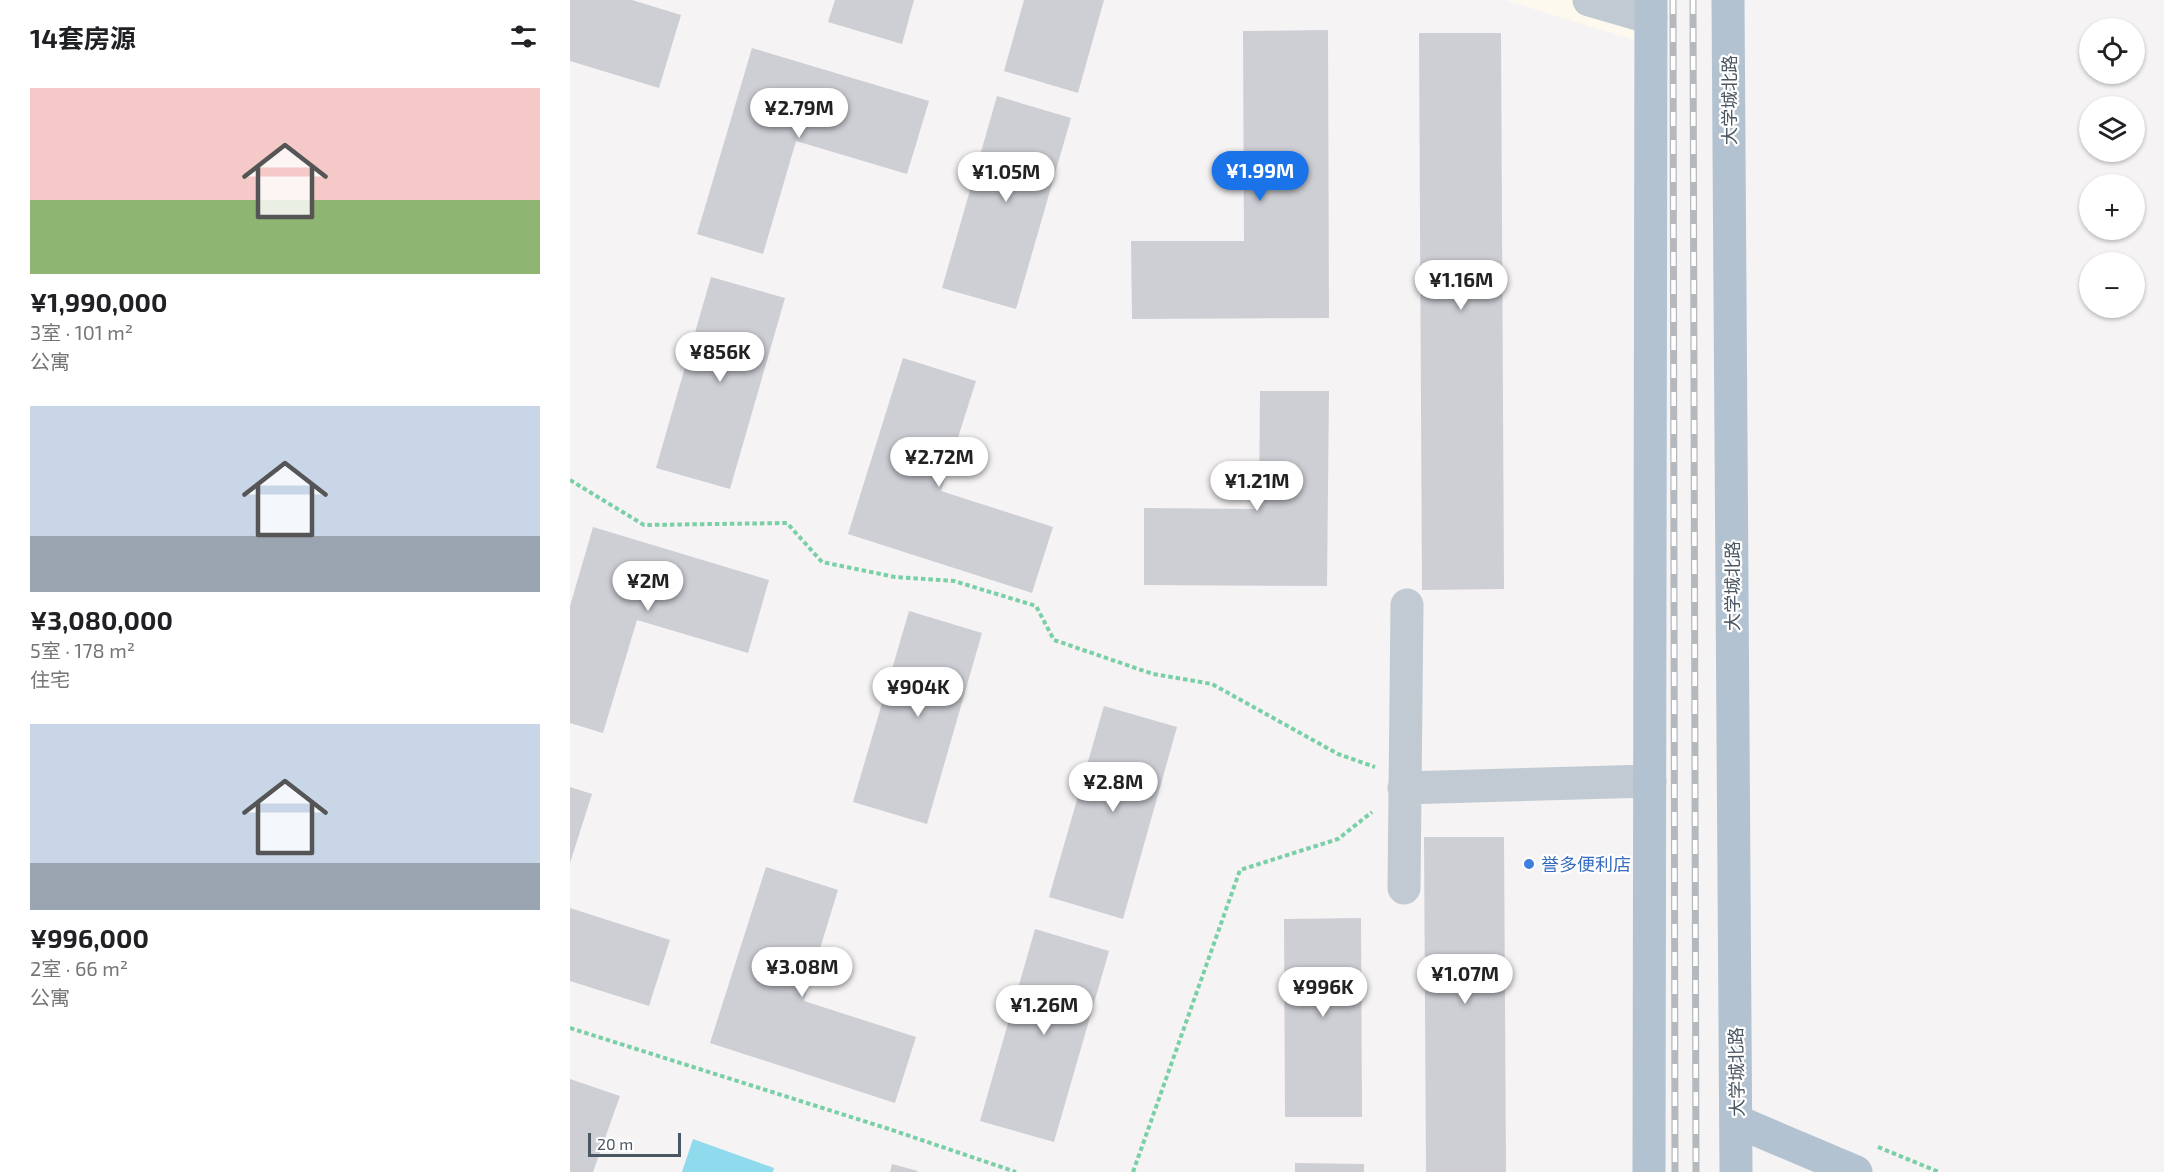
<!DOCTYPE html>
<html lang="zh">
<meta charset="utf-8">
<style>
body{margin:0;font-family:"Exo 2","Noto Sans SC",sans-serif;background:#f2f2f2;color:#202124;height:100vh;display:flex;flex-direction:column;font-size:22px;white-space:nowrap}
*{box-sizing:border-box;margin:0}
p{font-size:20px;color:#757577}
.icon{flex:none;width:33px;height:33px;fill:none;stroke:currentColor;stroke-width:2;stroke-linecap:round;stroke-linejoin:round}
.map{position:relative;flex:1;overflow:hidden}
.sheet{display:flex;flex-direction:column;background:#fff;width:570px}
.sheet>*{flex:none}
.buttons{position:absolute;left:1509px;top:18px;display:grid;gap:12px}
.buttons a{display:grid;place-items:center;width:66px;height:66px;border-radius:50%;background:#fff;box-shadow:0 2px 4px #0004;font-size:30px}
.scale{position:absolute;left:18px;bottom:15px;width:93px;box-sizing:border-box;padding-left:6px;border:3px solid #4a5661;border-top:0;font-size:16px;line-height:21px;white-space:nowrap;color:#4a5661;-webkit-text-stroke:4px #fff;paint-order:stroke}
.price{position:absolute;translate:-50% -51px;padding:0 14px;border-radius:21px;background:#fff;color:#222;font-size:20px;line-height:39px;filter:drop-shadow(0 2px 3px #0008)}
.price::after{content:'';position:absolute;left:50%;top:36px;width:18px;height:14px;margin-left:-9px;background:inherit;clip-path:polygon(0 0,100% 0,50% 100%)}
.price.on{background:#1a73e8;color:#fff}
ul{padding:0;list-style:none}
li{display:grid;align-content:center;gap:12px;height:318px;padding:0 30px}
li span{display:grid;place-items:center;height:186px;border-radius:0px;color:#555}
li>.icon{margin-inline-start:auto}
span .icon{width:108px;height:108px;fill:#fffc;stroke-width:1}
li b{font-size:26px}
h2{display:flex;justify-content:space-between;align-items:center;height:72px;padding:0 30px;font-size:26px}
main{display:flex;flex:1;min-height:0}
.map>svg:first-child{display:block}
.commercial{fill:#fdf9ef}
.water{fill:#90daee}
.building{fill:#cdcfd5}
.lines{fill:none;stroke-linecap:round;stroke-linejoin:round}
.path{stroke:#7ad0a6;stroke-width:4;stroke-dasharray:4.5 3;stroke-linecap:butt}
.minor{stroke:#c1cad2;stroke-width:33}
.major{stroke:#b3c2d1;stroke-width:33}
.rail-casing{stroke:#b5b8bd;stroke-width:7}
.rail{stroke:#fff;stroke-width:4.5;stroke-dasharray:14;stroke-linecap:butt}
.shop-dot{fill:#3f7fe0;stroke:#fff;stroke-width:2}
.labels{text-anchor:middle;dominant-baseline:central;stroke-width:4.5;stroke-linejoin:round;paint-order:stroke}
.street-label{font-size:18px;fill:#4a5661;stroke:#fff}
.shop-label{font-size:18px;fill:#366cbe;stroke:#fff;text-anchor:start}
</style>
<main>
<section class="sheet">
<h2>14套房源<svg class="icon" aria-label="filters" viewBox="0 0 24 24"><path d="M4 7h16M4 17h16"/><circle cx="9" cy="7" r="2"/><circle cx="15" cy="17" r="2"/></svg></h2>
<ul>
<li><span style="background:linear-gradient(#f6c9c9 60%,#8fb573 0)"><svg class="icon" aria-label="home" viewBox="0 0 24 24"><path d="M3 11l9-7 9 7M6 9v11h12V9"/></svg></span><div><b>¥1,990,000</b><p>3室 · 101 m²</p><p>公寓</p></div></li>
<li><span style="background:linear-gradient(#c9d6e8 70%,#9aa5b1 0)"><svg class="icon" aria-label="home" viewBox="0 0 24 24"><path d="M3 11l9-7 9 7M6 9v11h12V9"/></svg></span><div><b>¥3,080,000</b><p>5室 · 178 m²</p><p>住宅</p></div></li>
<li><span style="background:linear-gradient(#c9d6e8 75%,#9aa5b1 0)"><svg class="icon" aria-label="home" viewBox="0 0 24 24"><path d="M3 11l9-7 9 7M6 9v11h12V9"/></svg></span><div><b>¥996,000</b><p>2室 · 66 m²</p><p>公寓</p></div></li>
</ul>
</section>
<div class="map">
<svg width="1594" height="1172" viewBox="0 0 1594 1172">
<rect width="100%" height="100%" fill="#f5f3f3"/>
<!-- commercial -->
<path class="commercial" d="M935 0H1063L1064 40Z"/>
<!-- water -->
<path class="water" d="M123 1139 204 1168 203 1172H112Z"/>
<!-- building -->
<path class="building" d="M0 0H62L111 15 89 88 0 61Z
M265 0H344L332 44 258 22Z
M454 0H534L508 93 434 71Z
M758 30 759 318 562 319 561 241H674L673 31Z
M849 33H931L934 589 852 590Z
M182 48 359 101 337 174 226 141 193 254 127 234Z
M427 96 501 118 446 309 372 288Z
M141 277 215 298 160 489 86 468Z
M333 358 406 381 371 491 483 527 462 593 278 534Z
M690 391H759L757 586 574 585V508L689 509Z
M23 527 199 580 178 653 67 620 33 733 0 723V606Z
M339 611 412 633 357 824 283 802Z
M534 706 607 727 553 919 479 897Z
M0 787 22 794 0 863Z
M854 837H934L936 1172H856Z
M196 867 268 890 234 1001 346 1037 325 1103 140 1043Z
M0 908 100 940 79 1006 0 981Z
M791 918 792 1117H715L714 919Z
M465 929 539 951 484 1142 410 1121Z
M0 1079 50 1096 23 1172H0Z
M725 1163 794 1164V1172H725Z
M322 1164 348 1171 347 1172H320Z"/>
<g class="lines">
<!-- path -->
<path class="path" d="M0 480 74 525 217 523 252 562 325 577 384 581 466 606 484 640 583 674 642 684 768 754 805 767
M0 1028 322 1130 446 1172
M1308 1147 1369 1172
M563 1172 670 870 768 839 802 812"/>
<!-- minor -->
<path class="minor" d="M1019 0 1081 18
M834 788 1080 781
M834 888 837 605"/>
<!-- major -->
<path class="major" d="M1158 0 1166 1172
M1166 1121 1286 1172
M1079 1172 1081 0"/>
<defs>
<path id="rail" d="M1103 0 1105 1172
M1123 0 1126 1172"/>
</defs>
<!-- rail casing -->
<use href="#rail" class="rail-casing"/>
<!-- rail -->
<use href="#rail" class="rail"/>
</g>
<!-- markers -->
<circle class="shop-dot" cx="959" cy="864" r="6"/>
<g class="labels">
<!-- street labels -->
<g class="street-label">
<text transform="translate(1159 100) rotate(-90)">大学城北路</text>
<text transform="translate(1162 586) rotate(-90)">大学城北路</text>
<text transform="translate(1166 1072) rotate(-91)">大学城北路</text>
</g>
<!-- shop labels -->
<g class="shop-label">
<text x="971" y="864">誉多便利店</text>
</g>
</g>
</svg>
<div class="buttons">
<a><svg class="icon" aria-label="locate" viewBox="0 0 24 24"><circle cx="12" cy="12" r="6"/><path d="M12 2v4M12 18v4M2 12h4M18 12h4"/></svg></a>
<a><svg class="icon" aria-label="layers" viewBox="0 0 24 24"><path d="M12 4l9 5-9 5-9-5zM3 14l9 5 9-5"/></svg></a>
<a>+</a>
<a>−</a>
</div>
<div class="scale">20 m</div>
<b class="price" style="left:229px;top:139px">¥2.79M</b>
<b class="price on" style="left:690px;top:202px">¥1.99M</b>
<b class="price" style="left:436px;top:203px">¥1.05M</b>
<b class="price" style="left:891px;top:311px">¥1.16M</b>
<b class="price" style="left:150px;top:383px">¥856K</b>
<b class="price" style="left:369px;top:488px">¥2.72M</b>
<b class="price" style="left:687px;top:512px">¥1.21M</b>
<b class="price" style="left:78px;top:612px">¥2M</b>
<b class="price" style="left:348px;top:718px">¥904K</b>
<b class="price" style="left:543px;top:813px">¥2.8M</b>
<b class="price" style="left:232px;top:998px">¥3.08M</b>
<b class="price" style="left:895px;top:1005px">¥1.07M</b>
<b class="price" style="left:753px;top:1018px">¥996K</b>
<b class="price" style="left:474px;top:1036px">¥1.26M</b>
</div>
</main>
